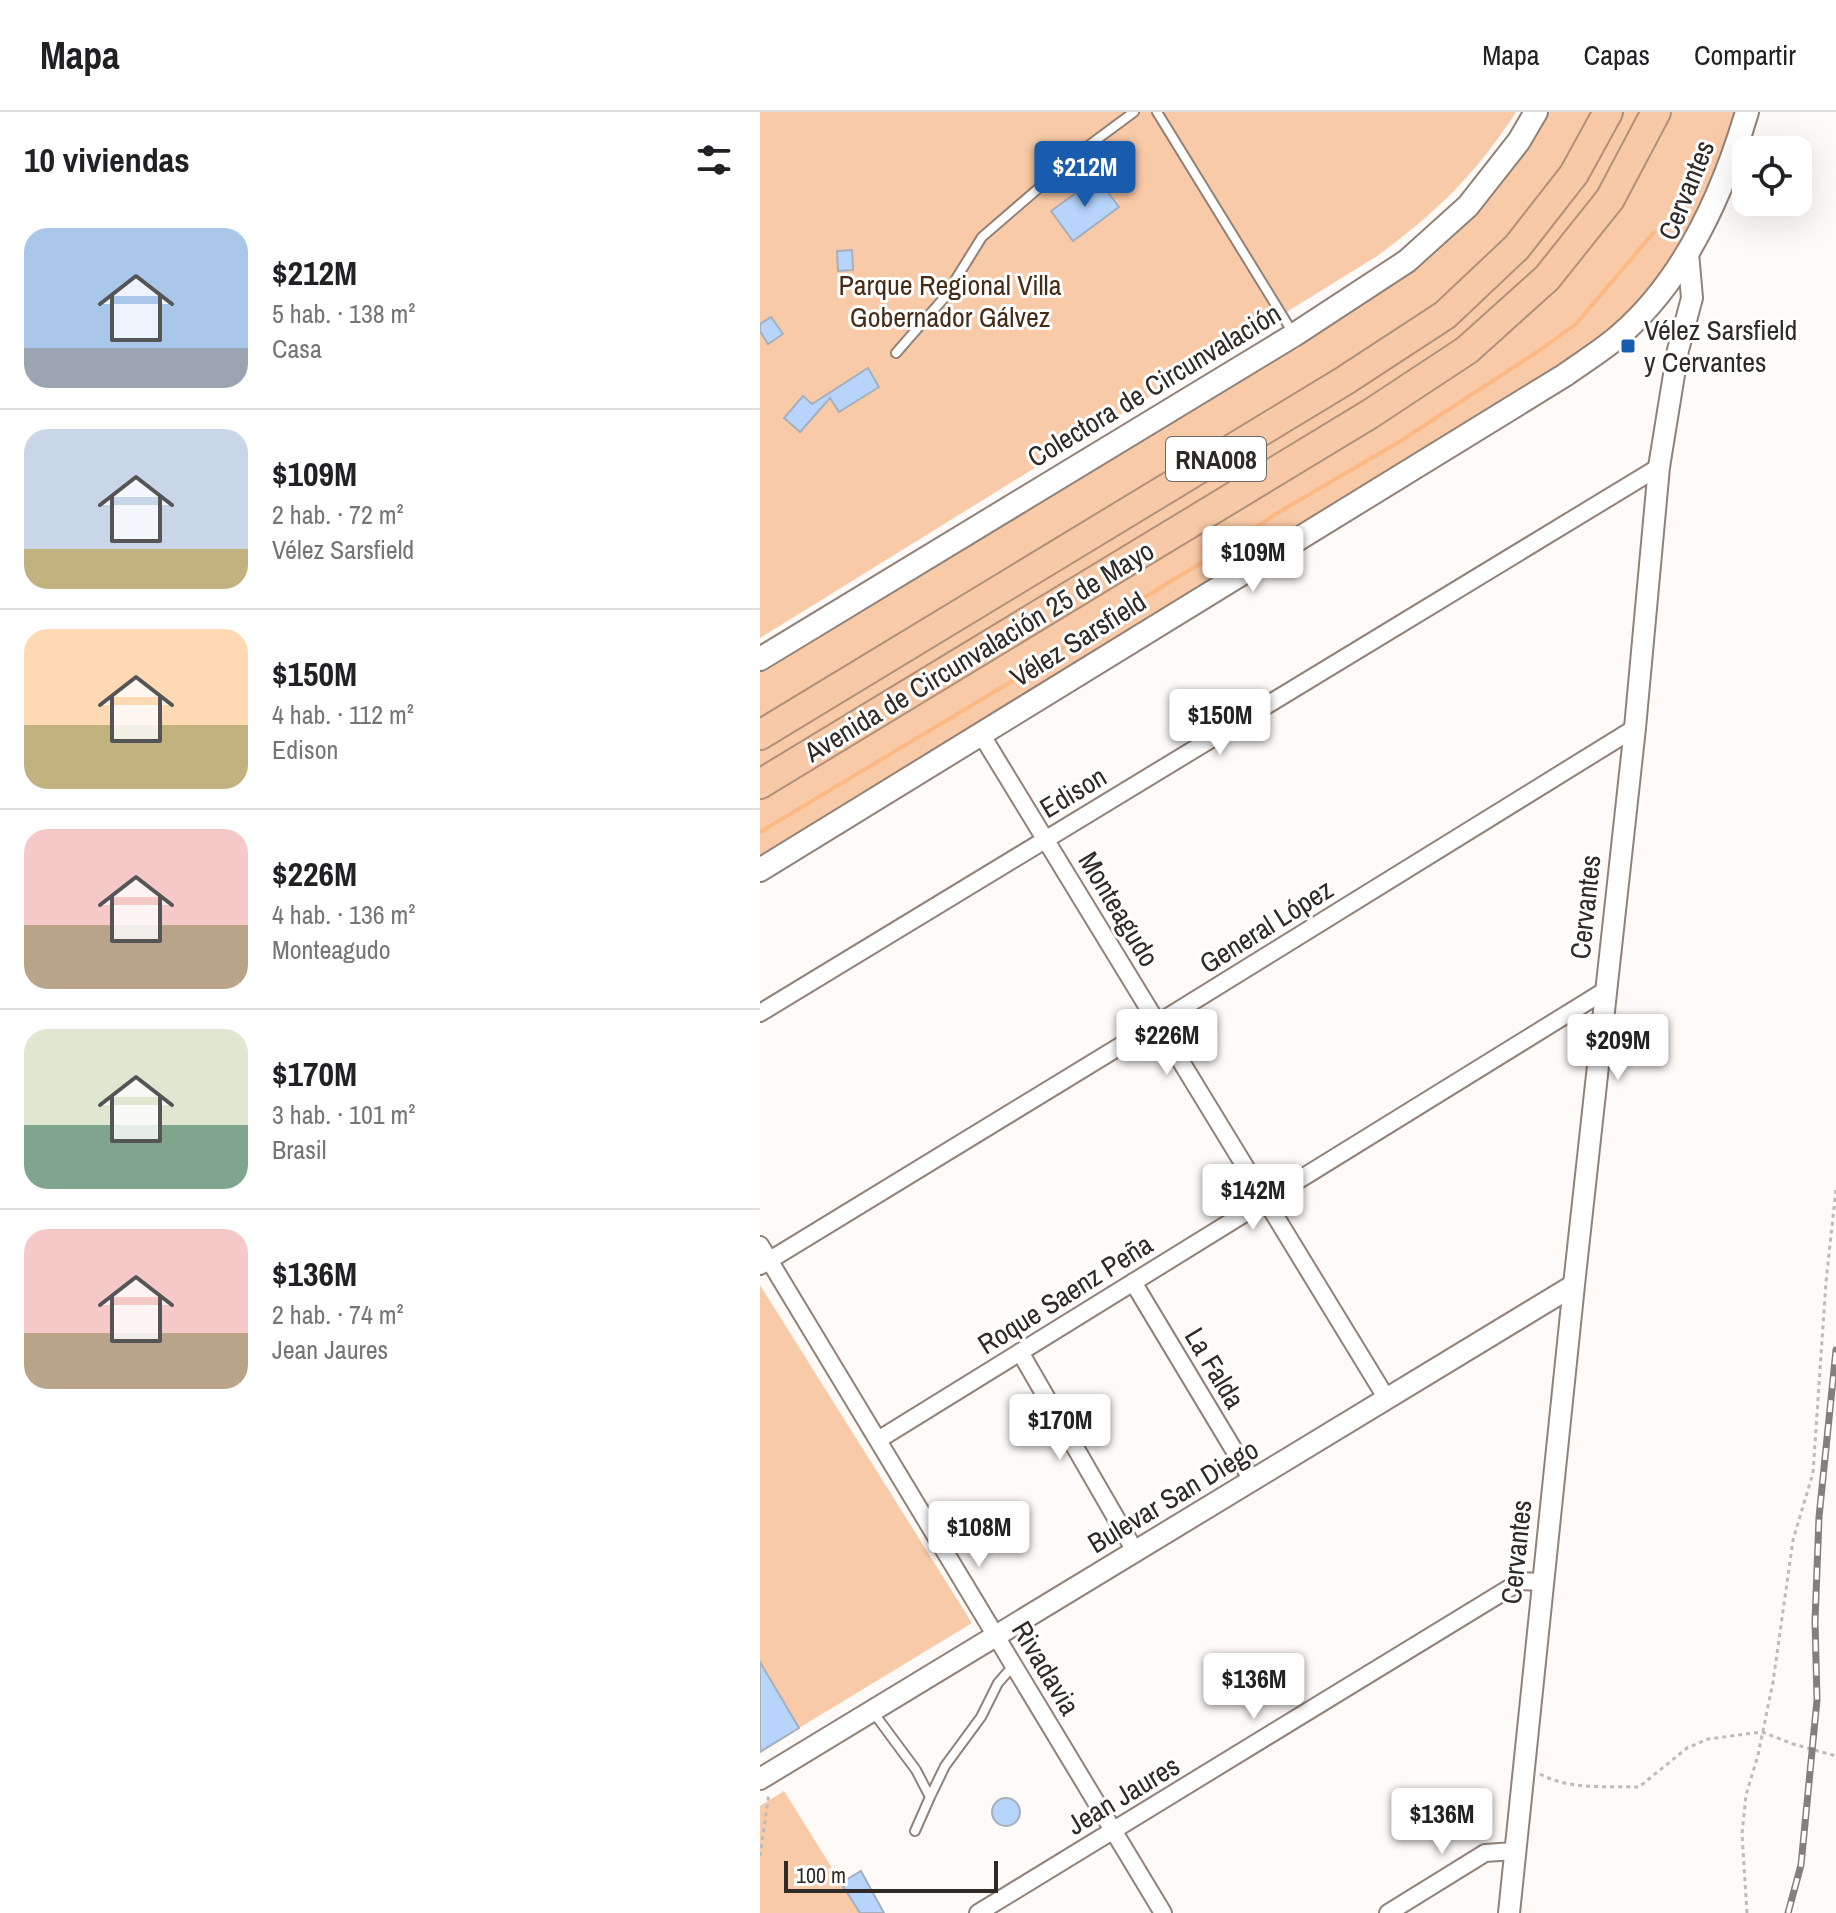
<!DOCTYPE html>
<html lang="es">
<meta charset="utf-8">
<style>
body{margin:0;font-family:"Archivo Narrow",sans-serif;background:#f6f6f6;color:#202124;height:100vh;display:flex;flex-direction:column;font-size:30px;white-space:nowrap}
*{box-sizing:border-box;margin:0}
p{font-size:26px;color:#757577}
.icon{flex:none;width:44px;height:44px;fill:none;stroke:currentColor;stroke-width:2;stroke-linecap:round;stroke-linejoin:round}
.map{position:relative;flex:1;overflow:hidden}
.details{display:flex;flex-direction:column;background:#fff;width:760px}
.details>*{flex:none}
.controls{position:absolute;left:972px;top:24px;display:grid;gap:16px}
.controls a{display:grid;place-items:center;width:80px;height:80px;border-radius:16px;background:#fff;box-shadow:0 8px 32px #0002;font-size:40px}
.scale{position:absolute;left:24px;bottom:20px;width:214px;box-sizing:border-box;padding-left:8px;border:4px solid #302a26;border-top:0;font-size:22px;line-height:28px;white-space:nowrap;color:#302a26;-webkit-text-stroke:6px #fff;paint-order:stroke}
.price{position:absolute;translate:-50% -68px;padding:0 18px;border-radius:8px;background:#fff;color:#222;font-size:26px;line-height:52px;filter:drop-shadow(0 2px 4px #0008)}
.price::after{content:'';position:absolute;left:50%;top:48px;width:24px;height:18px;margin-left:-12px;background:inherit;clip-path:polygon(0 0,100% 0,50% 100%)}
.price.on{background:#195bac;color:#fff}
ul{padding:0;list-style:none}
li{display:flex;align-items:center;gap:24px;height:200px;padding:0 24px}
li+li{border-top:2px solid #e0e0e0}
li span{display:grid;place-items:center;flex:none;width:224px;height:160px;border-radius:24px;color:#555}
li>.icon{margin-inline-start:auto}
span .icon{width:96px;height:96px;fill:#fffc;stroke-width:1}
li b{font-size:34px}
h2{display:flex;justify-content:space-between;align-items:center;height:96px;padding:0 24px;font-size:34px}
header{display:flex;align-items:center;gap:48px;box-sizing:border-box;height:112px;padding:0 40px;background:#fff;border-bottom:2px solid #e0e0e0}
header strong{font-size:38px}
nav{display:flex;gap:44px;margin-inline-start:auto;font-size:28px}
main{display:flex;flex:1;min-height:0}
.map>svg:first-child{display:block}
.green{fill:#f9caa7}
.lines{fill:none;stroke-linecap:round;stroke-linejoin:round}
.stream{stroke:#fdb983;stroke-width:4}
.building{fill:#b7d4fb;stroke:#a5afbd;stroke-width:2}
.service-casing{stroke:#918278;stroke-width:12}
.minor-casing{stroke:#918278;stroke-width:20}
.tertiary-casing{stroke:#918278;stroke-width:24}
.secondary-casing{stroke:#918278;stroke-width:26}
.motorway-casing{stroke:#b29179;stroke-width:32}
.path{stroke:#bebab7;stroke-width:3;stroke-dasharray:4 4;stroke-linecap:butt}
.service{stroke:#fff;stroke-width:8}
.minor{stroke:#fff;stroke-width:16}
.tertiary{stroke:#fff;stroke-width:20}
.secondary{stroke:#fff;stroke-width:22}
.motorway{stroke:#f8c9a6;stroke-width:28}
.rail-casing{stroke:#847f7c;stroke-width:7}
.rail{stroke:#fff;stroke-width:4;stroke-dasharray:12;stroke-linecap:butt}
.poi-dot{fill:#195bac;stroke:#fff;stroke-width:3}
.labels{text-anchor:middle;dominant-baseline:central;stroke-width:6;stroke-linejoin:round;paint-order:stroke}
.shield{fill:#fff;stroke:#6e6a67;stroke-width:2}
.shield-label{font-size:26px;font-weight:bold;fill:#302a26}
.street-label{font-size:28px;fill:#302a26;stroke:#fff}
.park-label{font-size:28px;fill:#472c15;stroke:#fff}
.poi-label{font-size:28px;fill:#302a26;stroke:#fff;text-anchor:start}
</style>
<header>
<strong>Mapa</strong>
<nav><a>Mapa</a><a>Capas</a><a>Compartir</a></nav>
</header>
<main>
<section class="details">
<h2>10 viviendas<svg class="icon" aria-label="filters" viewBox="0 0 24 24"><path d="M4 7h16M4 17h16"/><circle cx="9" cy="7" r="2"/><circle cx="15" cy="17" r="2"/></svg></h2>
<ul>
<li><span style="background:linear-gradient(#a9c7e8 75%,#9aa5b1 0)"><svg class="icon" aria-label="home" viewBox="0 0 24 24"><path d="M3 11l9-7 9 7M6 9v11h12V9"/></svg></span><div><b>$212M</b><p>5 hab. · 138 m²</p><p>Casa</p></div></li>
<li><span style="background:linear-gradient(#c9d6e8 75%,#c2b280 0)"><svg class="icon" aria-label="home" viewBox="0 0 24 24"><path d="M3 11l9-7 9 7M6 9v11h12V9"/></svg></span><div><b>$109M</b><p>2 hab. · 72 m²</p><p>Vélez Sarsfield</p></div></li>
<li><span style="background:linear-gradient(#ffd9b3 60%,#c2b280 0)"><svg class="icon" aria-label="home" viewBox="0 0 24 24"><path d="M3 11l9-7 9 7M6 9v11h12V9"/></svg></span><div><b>$150M</b><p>4 hab. · 112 m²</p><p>Edison</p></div></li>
<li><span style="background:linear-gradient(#f6c9c9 60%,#b9a48a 0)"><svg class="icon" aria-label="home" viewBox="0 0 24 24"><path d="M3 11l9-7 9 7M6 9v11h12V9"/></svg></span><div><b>$226M</b><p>4 hab. · 136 m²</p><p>Monteagudo</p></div></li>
<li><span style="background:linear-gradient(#dfe7d0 60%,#7fa58c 0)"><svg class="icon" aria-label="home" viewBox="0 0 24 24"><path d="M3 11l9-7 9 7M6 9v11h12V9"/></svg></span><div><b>$170M</b><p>3 hab. · 101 m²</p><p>Brasil</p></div></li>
<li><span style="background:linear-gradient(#f6c9c9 65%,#b9a48a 0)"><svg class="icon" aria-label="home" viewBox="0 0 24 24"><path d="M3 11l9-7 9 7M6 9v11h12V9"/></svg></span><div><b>$136M</b><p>2 hab. · 74 m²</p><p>Jean Jaures</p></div></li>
</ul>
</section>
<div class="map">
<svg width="1076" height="1801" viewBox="0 0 1076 1801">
<rect width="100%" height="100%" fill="#fdfaf8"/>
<!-- green -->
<path class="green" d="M0 0H756C717 61 675 102 617 144L0 526Z
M776 0H987L960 76 861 223 0 758V547L647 149Z
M0 1173 212 1511 39 1616 2 1554 0 1555Z
M24 1679 100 1801H0V1694Z"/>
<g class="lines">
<!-- stream -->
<path class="stream" d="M0 720 269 559 302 536 436 454 519 400 639 330 777 240 816 212 894 120"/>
</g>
<!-- building -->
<path class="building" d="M337 66 359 95 313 129 291 99Z
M92 138 93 158 78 159 77 139Z
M11 205 23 222 8 232 0 219V212Z
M108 256 119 275 79 300 70 286 40 320 24 306 43 284 52 292Z
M0 1550 39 1616 0 1640Z
M232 1700a14 14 0 1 1 28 0a14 14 0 1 1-28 0Z
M101 1759 124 1801H100L81 1771Z"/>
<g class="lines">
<defs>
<path id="service" d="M397 0 533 221
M136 241 184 186 222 125 324 37 374 0
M113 1600 156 1658 170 1685 155 1719
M170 1685 185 1654 221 1605 238 1571 254 1553"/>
<path id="minor" d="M221 622 627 1287
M0 901 899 355
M0 1133 403 1801
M0 1154 398 911 875 616
M373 1170 492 1368
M260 1240 375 1439
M118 1328 846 878
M218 1801 761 1469 783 1470
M628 1801 725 1741 754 1739"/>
<path id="tertiary" d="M0 1667 814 1173
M749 1801 814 1173 875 616 899 355 918 238 932 186 928 141"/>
<path id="secondary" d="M0 547 534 223 647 149 708 94 759 29 776 0
M0 758 805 263C823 250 843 238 860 223 925 167 963 81 987 0"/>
<path id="motorway" d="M0 623 584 269 685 203 757 135 814 62 848 0
M0 672 610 302 707 238 787 166 850 87 896 0"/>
</defs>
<!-- service casing -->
<use href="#service" class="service-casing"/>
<!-- minor casing -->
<use href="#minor" class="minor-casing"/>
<!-- tertiary casing -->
<use href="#tertiary" class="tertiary-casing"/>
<!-- secondary casing -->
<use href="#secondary" class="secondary-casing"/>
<!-- motorway casing -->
<use href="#motorway" class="motorway-casing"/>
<!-- path -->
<path class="path" d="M780 1662C809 1678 847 1674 879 1675L927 1636 948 1627 1002 1620 1033 1632 1076 1644
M0 1744 9 1681
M987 1801 982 1722 986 1683 998 1643 1013 1570 1033 1428 1053 1361 1066 1170 1076 1077"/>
<!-- service -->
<use href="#service" class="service"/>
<!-- minor -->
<use href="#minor" class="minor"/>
<!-- tertiary -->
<use href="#tertiary" class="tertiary"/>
<!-- secondary -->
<use href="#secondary" class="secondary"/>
<!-- motorway -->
<use href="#motorway" class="motorway"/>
<defs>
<path id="rail" d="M1028 1801 1041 1753 1057 1588 1055 1509 1059 1405 1076 1238"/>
</defs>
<!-- rail casing -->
<use href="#rail" class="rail-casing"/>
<!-- rail -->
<use href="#rail" class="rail"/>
</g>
<!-- markers -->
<rect class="poi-dot" x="860" y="226" width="16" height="16" rx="4"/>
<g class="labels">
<!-- shield labels -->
<rect class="shield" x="406" y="325" width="100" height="44" rx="6"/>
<g class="shield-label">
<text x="456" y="347">RNA008</text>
</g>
<!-- street labels -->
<g class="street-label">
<text transform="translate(926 78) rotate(-68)">Cervantes</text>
<text transform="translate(394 273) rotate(-31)">Colectora de Circunvalación</text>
<text transform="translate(318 527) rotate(-32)">Vélez Sarsfield</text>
<text transform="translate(219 539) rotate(-31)">Avenida de Circunvalación 25 de Mayo</text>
<text transform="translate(313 680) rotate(-31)">Edison</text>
<text transform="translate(825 795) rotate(-84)">Cervantes</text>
<text transform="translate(359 797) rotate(59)">Monteagudo</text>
<text transform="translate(506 814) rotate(-32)">General López</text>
<text transform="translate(305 1182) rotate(-32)">Roque Saenz Peña</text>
<text transform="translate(455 1256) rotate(59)">La Falda</text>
<text transform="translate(413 1384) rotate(-31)">Bulevar San Diego</text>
<text transform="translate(756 1440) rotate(-84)">Cervantes</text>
<text transform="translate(286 1556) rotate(59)">Rivadavia</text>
<text transform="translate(363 1683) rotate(-31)">Jean Jaures</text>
</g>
<!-- park labels -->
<g class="park-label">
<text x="190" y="173">Parque Regional Villa<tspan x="190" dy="32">Gobernador Gálvez</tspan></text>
</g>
<!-- poi labels -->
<g class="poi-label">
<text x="884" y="218">Vélez Sarsfield<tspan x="884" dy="32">y Cervantes</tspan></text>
</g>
</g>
</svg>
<div class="controls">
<a><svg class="icon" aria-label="locate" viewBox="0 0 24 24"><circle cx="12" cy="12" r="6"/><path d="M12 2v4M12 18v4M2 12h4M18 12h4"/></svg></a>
</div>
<div class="scale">100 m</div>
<b class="price on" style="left:325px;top:97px">$212M</b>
<b class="price" style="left:493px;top:482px">$109M</b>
<b class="price" style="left:460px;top:645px">$150M</b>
<b class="price" style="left:407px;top:965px">$226M</b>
<b class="price" style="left:858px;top:970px">$209M</b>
<b class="price" style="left:493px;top:1120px">$142M</b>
<b class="price" style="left:300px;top:1350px">$170M</b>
<b class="price" style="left:219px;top:1457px">$108M</b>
<b class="price" style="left:494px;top:1609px">$136M</b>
<b class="price" style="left:682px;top:1744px">$136M</b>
</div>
</main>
